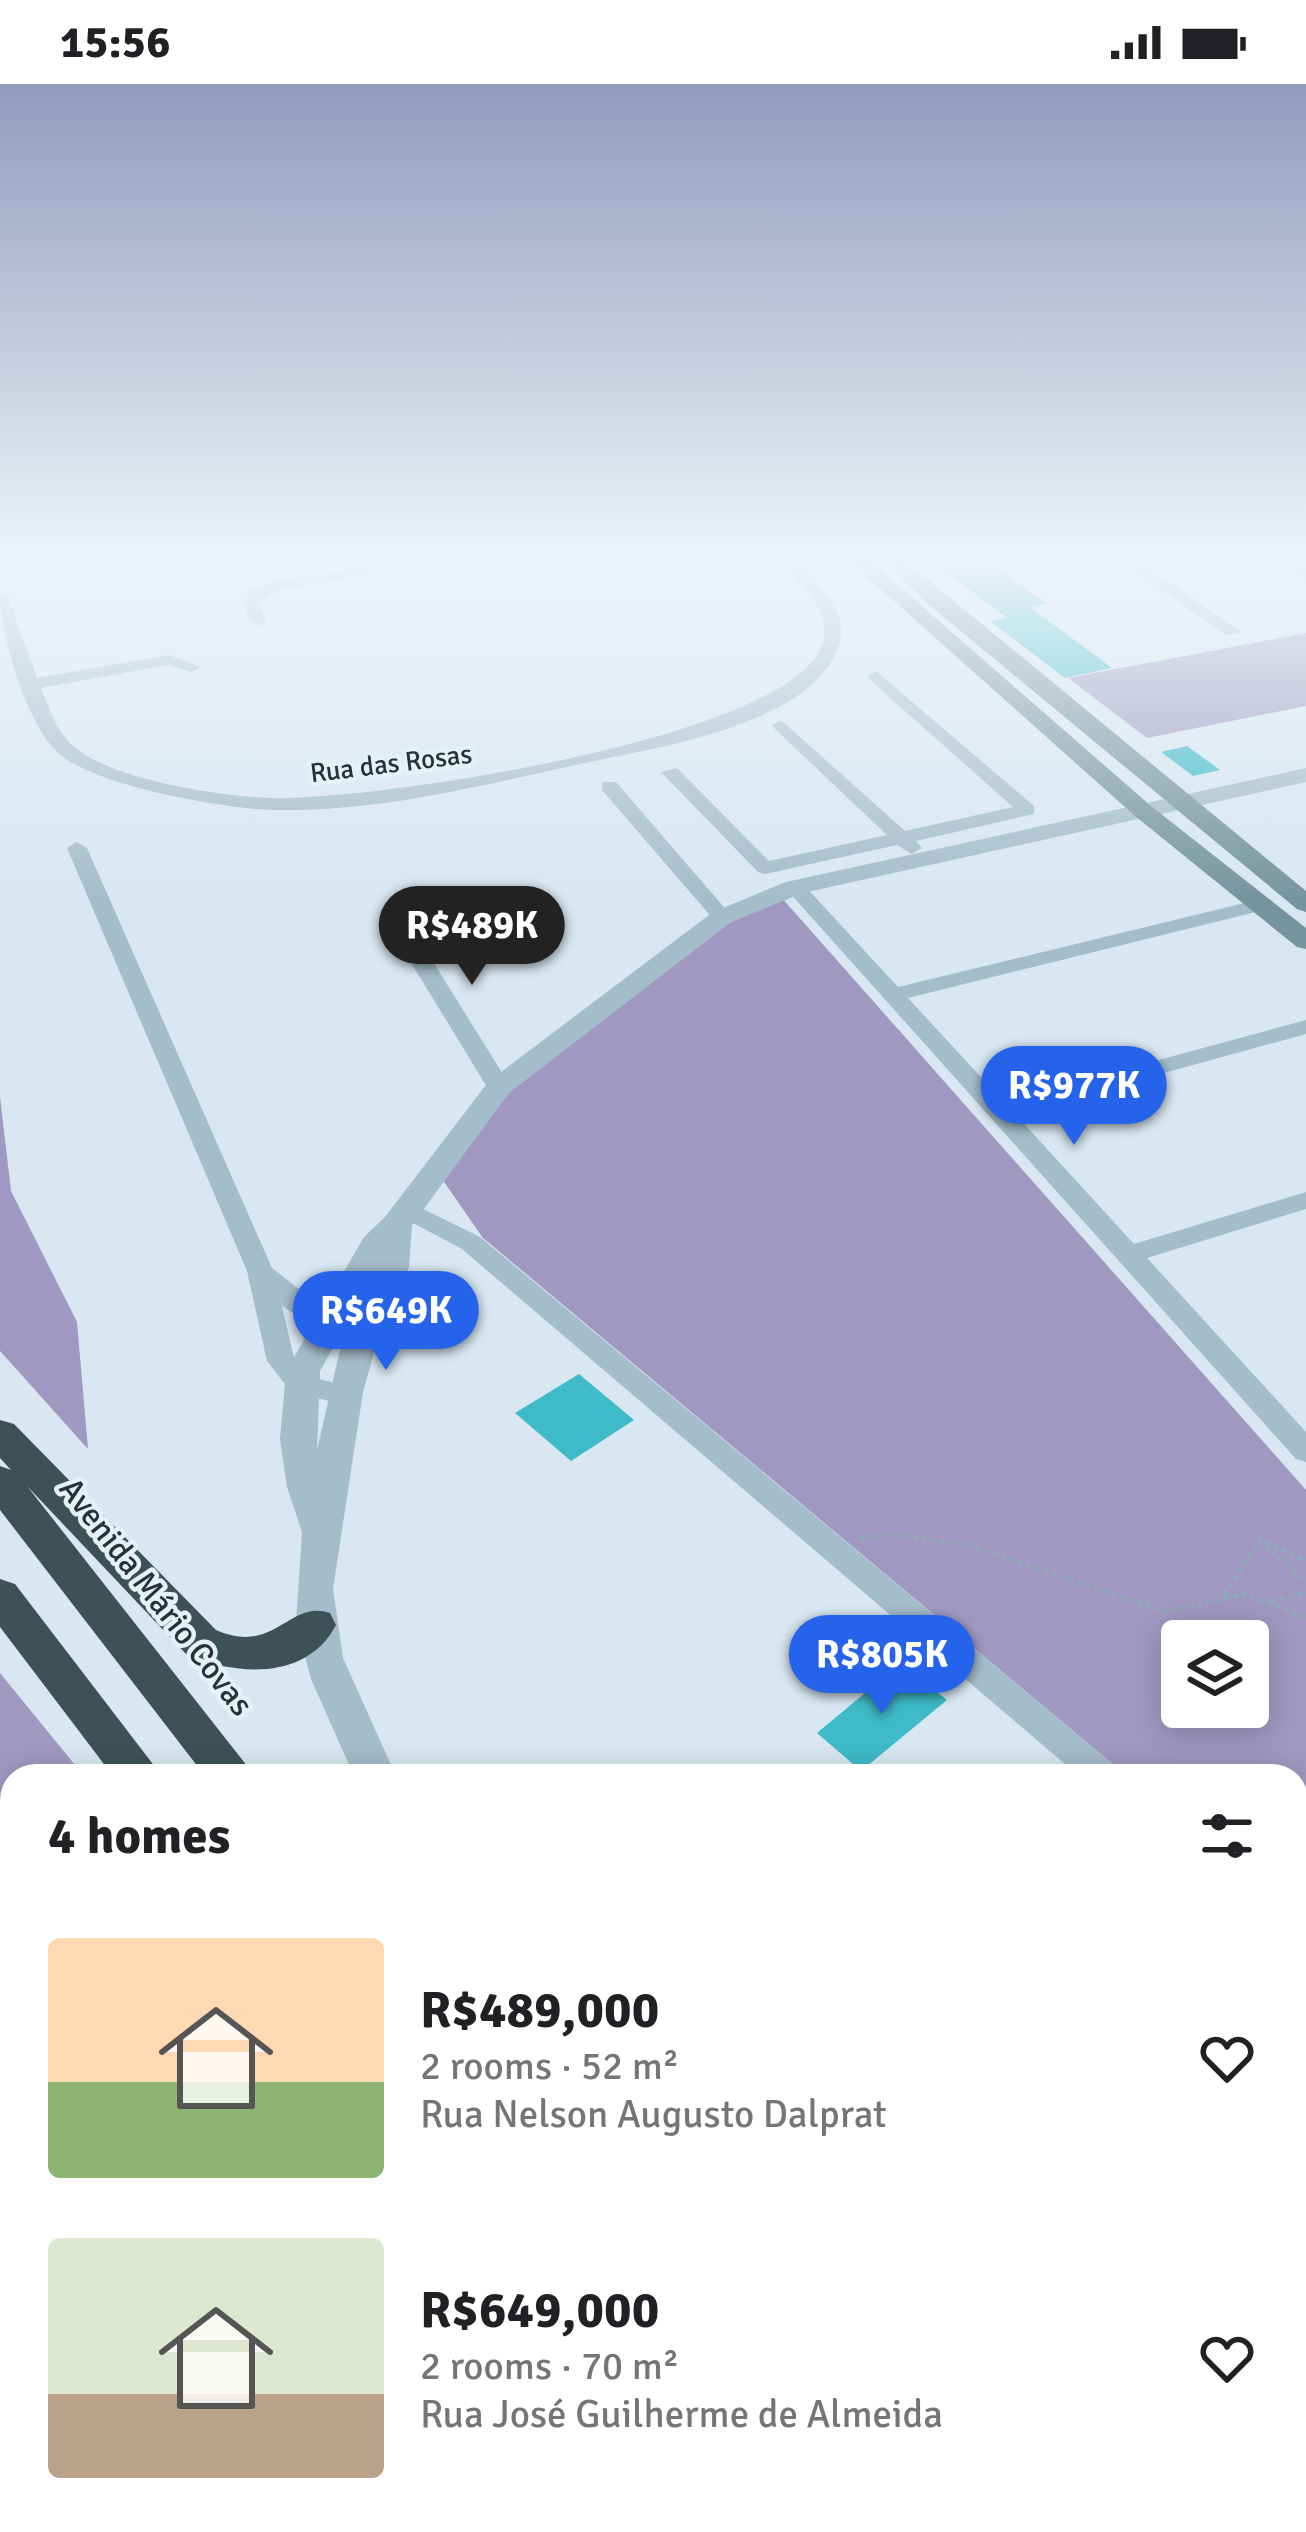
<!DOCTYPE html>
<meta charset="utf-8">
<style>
body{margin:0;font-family:Signika,sans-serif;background:#f2f2f2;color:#202124;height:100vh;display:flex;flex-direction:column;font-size:45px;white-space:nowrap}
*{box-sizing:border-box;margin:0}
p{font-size:39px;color:#757577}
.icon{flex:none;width:66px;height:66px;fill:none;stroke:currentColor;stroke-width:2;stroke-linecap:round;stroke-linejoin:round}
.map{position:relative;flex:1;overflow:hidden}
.sheet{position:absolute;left:0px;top:1680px;width:1308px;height:768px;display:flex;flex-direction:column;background:#fff;border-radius:36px 36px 0 0;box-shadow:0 6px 30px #0003}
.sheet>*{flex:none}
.buttons{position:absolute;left:1161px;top:1536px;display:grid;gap:24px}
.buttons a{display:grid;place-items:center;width:108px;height:108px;border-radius:12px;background:#fff;box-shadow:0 6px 30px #0003;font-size:60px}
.price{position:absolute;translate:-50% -102px;padding:0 27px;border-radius:42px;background:#2563eb;color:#fff;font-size:39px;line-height:78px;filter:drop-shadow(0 3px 6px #0008)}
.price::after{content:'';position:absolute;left:50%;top:72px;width:36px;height:27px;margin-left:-18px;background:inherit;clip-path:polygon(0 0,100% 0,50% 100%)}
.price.active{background:#222;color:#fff}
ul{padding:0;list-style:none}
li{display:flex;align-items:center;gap:36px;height:300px;padding:0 48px}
li span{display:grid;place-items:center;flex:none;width:336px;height:240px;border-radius:12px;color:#555}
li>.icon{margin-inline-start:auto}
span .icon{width:144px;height:144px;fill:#fffc;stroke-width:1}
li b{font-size:51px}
h2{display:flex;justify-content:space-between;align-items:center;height:144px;padding:0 48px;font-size:51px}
.status{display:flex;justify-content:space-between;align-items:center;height:84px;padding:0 60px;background:#fff;direction:ltr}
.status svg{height:33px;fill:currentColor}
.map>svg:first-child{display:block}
.green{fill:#a098c1;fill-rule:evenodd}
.water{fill:#af767b}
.building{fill:#3ebac9}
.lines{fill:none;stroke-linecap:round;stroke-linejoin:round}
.path{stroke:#8eaab6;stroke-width:4.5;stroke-dasharray:4.5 4.5;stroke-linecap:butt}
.minor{fill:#a4bdca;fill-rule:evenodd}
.tertiary{fill:#a4bdca;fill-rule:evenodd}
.secondary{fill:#75949d;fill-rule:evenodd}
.motorway{fill:#3d5256;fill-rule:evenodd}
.labels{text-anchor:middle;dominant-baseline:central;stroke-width:9;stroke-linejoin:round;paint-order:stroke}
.far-street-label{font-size:27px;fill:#263235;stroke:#e4f1f9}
.street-label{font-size:33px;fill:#263235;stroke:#e4f1f9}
</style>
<div class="status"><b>15:56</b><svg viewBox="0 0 49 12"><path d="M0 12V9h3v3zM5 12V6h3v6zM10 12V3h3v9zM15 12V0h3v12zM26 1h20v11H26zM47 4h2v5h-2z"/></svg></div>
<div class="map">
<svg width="1306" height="2448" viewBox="0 0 1306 2448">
<rect width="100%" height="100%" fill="#d8e7f2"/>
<!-- green -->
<path class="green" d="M1306 549V622L1147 654 1068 594Z
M781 813 1306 1406V1841L1296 1833V1692H1127L483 1154 440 1092 508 1008 729 839ZM1182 1557H1248V1623H1182Z
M0 1013 11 1107 77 1238 88 1365 0 1267Z
M0 1589 84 1692H12V2179L0 2178Z
M236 2436H640L649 2448H246Z"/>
<!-- water -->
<path class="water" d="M0 2178 12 2179V2436H236L246 2448H0Z"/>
<!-- building -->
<path class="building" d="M929 475H986L1047 520 1030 523 1112 584 1065 594 990 537 1007 534Z
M1187 662 1220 686 1193 692 1161 668Z
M579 1290 634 1336 571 1377 515 1329Z
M901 1579 947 1616 861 1687 817 1649Z"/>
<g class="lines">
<!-- path -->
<path class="path" d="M860 1455 890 1450 969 1461 1166 1528 1244 1510 1306 1533
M1266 1461 1306 1498
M1225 1511 1260 1455 1306 1477
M1271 1517 1306 1509"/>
<!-- minor -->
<path class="minor" d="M423 475H461L279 506 259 518 266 537 258 542 250 537 243 517 255 504 276 497Z
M777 475H794C818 500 853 528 837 566 828 589 808 606 788 618 724 654 650 665 580 680 479 702 378 728 275 726 225 725 93 702 57 668 26 638 0 550 0 508L8 513 37 594 169 571 201 583 192 588 168 581 41 604C48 622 56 646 71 660 108 696 219 712 270 714 364 718 798 655 823 558 832 522 797 499 777 475Z
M1117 475H1135L1241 548 1227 552Z
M1268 475H1287L1306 486V498Z
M876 587 1034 722V730L916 757 922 764 912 770 897 761 765 790 758 788 661 688 677 684 769 777 887 751 775 645 772 641 781 636 905 747 1013 723 870 596 867 592Z
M602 698H616L729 829V837H715L602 706Z
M77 758 87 764 272 1184 318 1220 374 1237 378 1244 364 1253C334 1247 307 1239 282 1222L294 1274 310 1293 352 1303 356 1310 352 1317 342 1320 291 1308 267 1277 247 1187 67 764Z
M795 797 802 799 898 903 1261 815 1268 817V825L908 914 1004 1018 1306 936V950L1015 1030 1134 1160 1306 1108V1125L1147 1174 1306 1348V1378L1296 1375 788 807 785 803Z
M396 830 407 836 511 1003 507 1008H491L487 1003 385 836Z
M407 1117 480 1153 1115 1682 1120 1692H1079L462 1165 398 1131 394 1125 398 1119Z
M1296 1837 1306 1841V1880L1296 1876Z"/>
<!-- tertiary -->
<path class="tertiary" d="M1306 684V698L803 809 731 838 509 1009 412 1141 409 1183 379 1251 363 1308 333 1505 343 1574 396 1692H354L311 1595 296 1539 302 1448 287 1403 280 1355 286 1287 364 1153 385 1133 489 997 713 828 786 798ZM372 1194 339 1270 317 1366 320 1287Z
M933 2436H994L999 2448H938Z"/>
<!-- secondary -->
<path class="secondary" d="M847 475H868L1151 722 1306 844V865L1297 863 1135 732Z
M882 475H903L1306 807V828L1297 825 928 520Z"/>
<!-- motorway -->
<path class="motorway" d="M0 1336 14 1340 216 1546C275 1572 289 1515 330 1529L336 1541C307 1597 235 1592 186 1570L27 1402 255 1692H205L0 1426V1382L11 1386 0 1374Z
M0 1495 15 1500 162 1692H113L0 1543Z
M677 2436H741L746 2448H682Z
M810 2436H875L880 2448H815Z"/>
</g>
<!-- sky -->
<linearGradient id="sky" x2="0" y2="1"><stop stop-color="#919bbc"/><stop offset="0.58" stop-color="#edf4f9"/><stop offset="1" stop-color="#edf4f9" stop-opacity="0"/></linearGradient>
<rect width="1306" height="818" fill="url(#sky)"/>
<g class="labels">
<!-- far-street labels -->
<g class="far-street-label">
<text transform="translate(391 680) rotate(-7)">Rua das Rosas</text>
</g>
<!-- street labels -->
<g class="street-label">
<text transform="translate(156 1513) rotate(52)">Avenida Mário Covas</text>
</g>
</g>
</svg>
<div class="buttons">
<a><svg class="icon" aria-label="layers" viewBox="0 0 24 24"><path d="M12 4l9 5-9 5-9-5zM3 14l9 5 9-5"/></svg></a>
</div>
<b class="price active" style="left:472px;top:904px">R$489K</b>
<b class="price" style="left:1074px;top:1064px">R$977K</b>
<b class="price" style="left:386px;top:1289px">R$649K</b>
<b class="price" style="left:882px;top:1633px">R$805K</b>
<section class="sheet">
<h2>4 homes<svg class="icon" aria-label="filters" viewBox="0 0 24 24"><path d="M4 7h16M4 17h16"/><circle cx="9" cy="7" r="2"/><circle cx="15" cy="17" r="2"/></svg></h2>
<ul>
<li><span style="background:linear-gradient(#ffd9b3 60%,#8fb573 0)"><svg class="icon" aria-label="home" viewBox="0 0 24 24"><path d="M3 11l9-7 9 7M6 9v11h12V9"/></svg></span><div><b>R$489,000</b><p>2 rooms · 52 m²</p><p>Rua Nelson Augusto Dalprat</p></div><svg class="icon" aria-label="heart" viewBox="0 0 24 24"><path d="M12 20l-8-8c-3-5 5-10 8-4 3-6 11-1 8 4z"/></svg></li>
<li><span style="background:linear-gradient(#dfe7d0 65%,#b9a48a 0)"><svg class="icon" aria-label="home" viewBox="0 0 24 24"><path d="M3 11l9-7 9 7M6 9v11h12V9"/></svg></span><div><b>R$649,000</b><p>2 rooms · 70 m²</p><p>Rua José Guilherme de Almeida</p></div><svg class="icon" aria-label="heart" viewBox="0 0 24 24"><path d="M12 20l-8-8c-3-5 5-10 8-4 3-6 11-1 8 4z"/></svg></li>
</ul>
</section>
</div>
